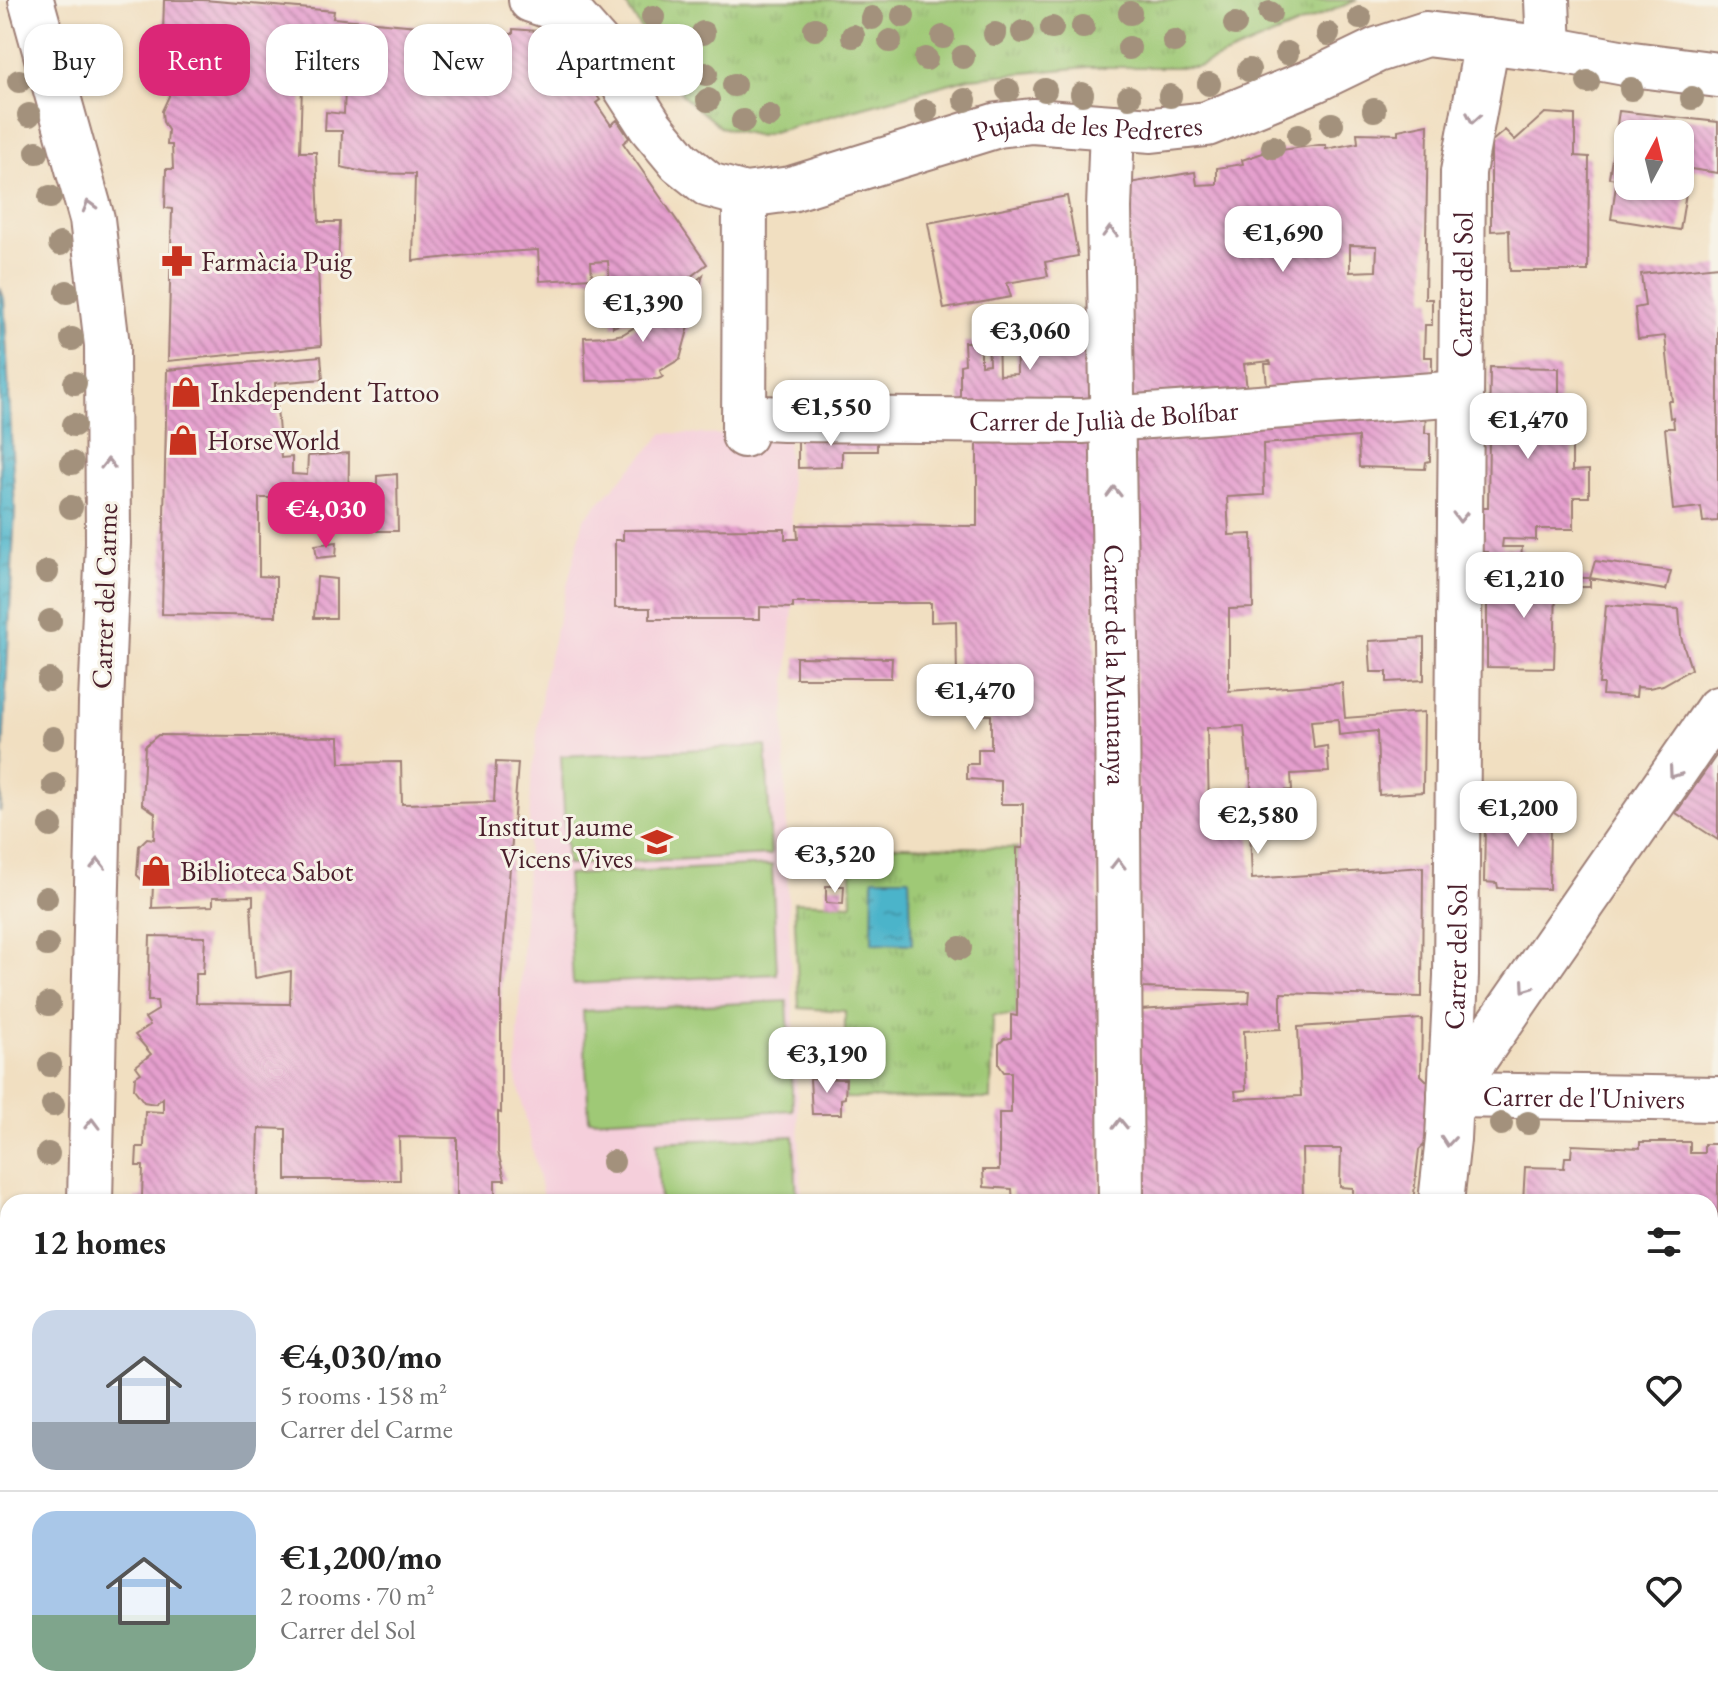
<!DOCTYPE html>
<meta charset="utf-8">
<style>
body{margin:0;font-family:"EB Garamond",serif;background:#f2f2f2;color:#222;height:100vh;display:flex;flex-direction:column;font-size:30px;white-space:nowrap}
*{box-sizing:border-box;margin:0}
p{font-size:26px;color:#767676}
.icon{flex:none;width:44px;height:44px;fill:none;stroke:currentColor;stroke-width:2;stroke-linecap:round;stroke-linejoin:round}
.map{position:relative;flex:1;overflow:hidden}
.sheet{position:absolute;left:0px;top:1194px;width:1718px;height:514px;display:flex;flex-direction:column;background:#fff;border-radius:24px 24px 0 0;box-shadow:0 2px 6px #0004}
.sheet>*{flex:none}
.top-card{position:absolute;left:24px;top:24px;width:800px;height:72px;display:flex;gap:16px}
.needle{width:52px;rotate:7deg}
.buttons{position:absolute;left:1614px;top:120px;display:grid;gap:16px}
.buttons a{display:grid;place-items:center;width:80px;height:80px;border-radius:16px;background:#fff;box-shadow:0 2px 6px #0004;font-size:40px}
.price{position:absolute;translate:-50% -68px;padding:0 18px;border-radius:16px;background:#fff;color:#222;font-size:26px;line-height:52px;filter:drop-shadow(0 2px 4px #0008)}
.price::after{content:'';position:absolute;left:50%;top:48px;width:24px;height:18px;margin-left:-12px;background:inherit;clip-path:polygon(0 0,100% 0,50% 100%)}
.price.selected{background:#db2777;color:#fff}
ul{padding:0;list-style:none}
li{display:flex;align-items:center;gap:24px;height:200px;padding:0 32px}
li+li{border-top:2px solid #e0e0e0}
li span{display:grid;place-items:center;flex:none;width:224px;height:160px;border-radius:24px;color:#555}
li>.icon{margin-inline-start:auto}
span .icon{width:96px;height:96px;fill:#fffc;stroke-width:1}
li b{font-size:34px}
h2{display:flex;justify-content:space-between;align-items:center;height:96px;padding:0 32px;font-size:34px}
.tag{padding:0 28px;border-radius:24px;background:#fff;box-shadow:0 2px 6px #0004;font-size:28px;line-height:72px}
.tag.selected{background:#db2777;color:#fff}
.map>svg:first-child{display:block}
.built{fill:#f5cfdb}
.grass{fill:url(#grass-tufts);stroke:#747450;stroke-width:2}
.pitch{fill:#9fc976;stroke:#747450;stroke-width:2}
.water{fill:url(#water-ripples);stroke:#4a6a7a;stroke-width:2}
.building{fill:url(#building-back-hatch);fill-rule:evenodd}
.lines{fill:none;stroke-linecap:round;stroke-linejoin:round}
.lane-casing{stroke:#9e7f76;stroke-width:28}
.street-casing{stroke:#9e7f76;stroke-width:48}
.lane{stroke:#fff;stroke-width:24}
.street{stroke:#fff;stroke-width:44}
.tree{fill:#a3917b}
.oneway{stroke:#ae9aa0}
.labels{text-anchor:middle;dominant-baseline:central;stroke-width:6;stroke-linejoin:round;paint-order:stroke}
.street-label{font-size:28px;fill:#4a1f2b;stroke:#f7f3e8}
.poi-label{font-size:28px;fill:#4a1f2b;stroke:#f7f3e8;text-anchor:start}
</style>
<div class="map">
<svg width="1718" height="1707" viewBox="0 0 1718 1707">
<defs>
<pattern id="grass-tufts" width="24" height="20" patternUnits="userSpaceOnUse" patternTransform="scale(2)"><rect width="24" height="20" fill="#9fc976"/><path d="M3 7l-1-3M5 7V3M7 7l1-3M15 17l-1-3M17 17v-4M19 17l1-3" fill="none" stroke="#8aac66"/></pattern>
<pattern id="water-ripples" width="26" height="14" patternUnits="userSpaceOnUse" patternTransform="scale(2)"><rect width="26" height="14" fill="#4bb4ca"/><path d="M2 4q2-2 4 0t4 0M15 11q2-2 4 0t4 0" fill="none" stroke="#4092a4"/></pattern>
<pattern id="building-back-hatch" width="6" height="6" patternUnits="userSpaceOnUse" patternTransform="scale(2)"><rect width="6" height="6" fill="#e59fce"/><path d="M-1 5l2 2M0 0l6 6M5-1l2 2" fill="none" stroke="#bc81a7"/></pattern>
</defs>
<rect width="100%" height="100%" fill="#f7f3e8"/>
<filter id="ink" filterUnits="userSpaceOnUse"><feTurbulence type="fractalNoise" baseFrequency=".0125" numOctaves="2"/><feDisplacementMap in="SourceGraphic" scale="16" xChannelSelector="R" yChannelSelector="G"/><feConvolveMatrix kernelMatrix="1 2 1 2 8 2 1 2 1" color-interpolation-filters="sRGB"/></filter>
<filter id="wash" filterUnits="userSpaceOnUse"><feTurbulence type="fractalNoise" baseFrequency=".006" numOctaves="4" result="noise"/><feDisplacementMap in="SourceGraphic" scale="32" xChannelSelector="R" yChannelSelector="G"/><feGaussianBlur stdDeviation="1.8" result="paint"/><feColorMatrix in="noise" values="0 0 0 0 0 0 0 0 0 0 0 0 0 0 0 0 0 1.4 0 .05"/><feComposite in="paint" operator="in"/></filter>
<g filter="url(#wash)">
<rect width="100%" height="100%" fill="#f1dfc1"/>
<!-- built -->
<path class="built" d="M664 433 787 436 793 539V608L784 718 788 899 802 1202H544L516 1074 531 785 544 676 584 519Z"/>
<!-- grass -->
<path class="grass" d="M623 0H1357L1198 67H1088L969 78 759 136 720 127 684 97Z
M850 845 1017 848V1016L993 1015 991 1099 845 1098V1011L799 1008 794 902 852 904Z"/>
<!-- pitch -->
<path class="pitch" d="M766 746 771 855 567 865 561 756Z
M772 865 777 974 573 984 567 875Z
M787 1001 793 1110 589 1120 583 1011Z
M794 1136 797 1202H660L657 1142Z"/>
<!-- water -->
<path class="water" d="M0 287 4 299 15 510 0 812Z
M873 878H909L912 944 872 943Z"/>
<g id="blocks">
<!-- building -->
<path class="building" d="M164 0H204L334 11 333 18 502 34H513V29L537 31 536 36 550 38 560 52 565 49 573 60 568 64 574 73 579 70 600 100 596 103 611 125 617 120 629 138 623 143 707 264 651 307 647 287H638V291H631L637 317 613 327 608 261 591 262 592 278 540 281 538 250 488 253 413 261 415 174 368 173 341 167 342 131H325L326 112 344 114 345 88 313 85 315 64 293 62 291 84 302 85 300 152H316L319 222H340L338 265H318L321 346 168 361 172 209 165 208 166 169H173L172 145H167L168 130 163 122 162 111 169 96V80H175L176 66H162Z
M1619 111 1718 122V173L1690 169 1680 230 1611 219 1617 179 1609 178ZM1628 134H1680V186H1628Z
M1545 113 1575 115V156L1589 157 1588 271H1510L1509 230 1491 231V142L1505 130 1515 140Z
M1428 124 1425 299H1432V325H1425L1424 357H1432V386L1268 397 1265 364H1271L1270 361 1244 364 1248 397 1131 406 1129 183 1195 172 1197 185 1217 184V168L1243 164 1242 160 1266 152 1319 145H1326V149L1358 143 1357 133 1398 134V130ZM1350 245 1377 246 1376 271 1350 272Z
M1067 196 1078 256 1045 262 1048 276 1007 283 1011 297 944 309 928 223Z
M1718 266V521L1703 522 1701 507 1673 510 1665 428H1674L1673 417 1670 418 1668 401H1672L1665 336 1638 339 1635 308 1645 306 1641 274Z
M703 275 680 359 660 371 663 377 658 379 586 381 584 337 613 336 623 334 666 308Z
M1016 331H1090L1091 407H960V365L965 364 964 342H981V365L989 364 988 335 998 334 999 375 1017 374Z
M321 356 323 379 275 383 281 458 292 457V474L307 475 308 456 349 453 348 526 288 525V498H259V576L276 577V616L162 614 167 370Z
M1490 367 1559 368V422L1572 423V471L1589 470V497H1574V529H1536V540L1503 539 1502 547H1522L1521 560 1487 559 1488 552H1480V508H1488Z
M1426 408 1425 433H1430V461L1426 462 1425 469 1359 467 1358 437 1263 444 1264 495 1227 497 1229 535 1252 534 1253 608 1229 609V691L1342 683 1345 718 1424 712 1423 792 1379 795 1377 731 1339 735 1338 719 1311 721 1314 748 1327 746 1329 772 1291 774 1292 790 1269 792 1270 798 1252 800 1250 770H1248L1244 726 1207 728 1209 806 1249 803 1252 879 1423 867 1422 997 1281 993V1029L1244 1031 1246 1090 1235 1091 1236 1099 1301 1096 1298 1027 1422 1019 1421 1075 1431 1085 1428 1141 1419 1150 1413 1202H1353V1188L1340 1187 1341 1149H1302L1303 1202H1141L1140 1010 1249 1003 1250 991 1139 988 1133 427Z
M798 433 877 434V451H842V467L798 468Z
M977 436H1092L1097 765 1100 1202H1013L1012 1189 984 1187 983 1170H999V1113H1011V1072H1004L999 1065V1044L1004 1039 1011 1038V1015L1017 1016V848H1023V804H1001V781L967 779V764H978V749H991V715L965 714V695L951 694 946 678 957 677 956 621 931 622V603H793V608L760 607V619H650V608H615V540H623V530L785 529V539H798L797 525 977 526Z
M397 474 398 531H377V476Z
M337 542 336 556 317 558 315 545Z
M1595 561 1671 571 1666 590 1590 578Z
M317 577 336 579V618H314Z
M1487 577 1590 578V587H1556L1554 668 1487 667Z
M1606 605 1679 609 1681 637 1691 669 1663 685 1649 688 1637 687 1636 697 1602 695 1603 684H1599Z
M1424 638V680L1387 682V672H1371L1369 641Z
M796 657 892 658 891 678H796Z
M158 735 339 737 340 763 401 762 402 804 494 802 496 762 518 763 501 983V1113L498 1112V1152L505 1180H495V1196H517V1202H457V1138L399 1137 400 1180H286V1129L259 1128 257 1202H135V1197H142L143 1166H136L137 1147H144L145 1111 163 1112V1098L155 1104 144 1102 134 1089 135 1077 141 1073 136 1066 151 1054 135 1035 150 1025 145 1018 158 1010 157 1001H148L150 936 205 937 203 974H196V1003L290 1004 291 971 255 978 251 906 253 905V896L213 897V906L152 908 153 885 146 884 137 875 139 846 147 838 154 839 155 813 142 804 145 746Z
M1718 753V840L1676 813Z
M1494 806 1545 807V826H1550L1549 889 1498 888 1497 883 1484 882 1485 825H1494Z
M798 845H850V860L798 859Z
M826 886H844L843 904 826 903Z
M810 1078 846 1079 845 1098 841 1099V1114H812Z
M1640 1142H1690V1153H1704V1144H1718V1221H1710V1202H1523L1525 1167 1564 1168 1565 1157H1571L1572 1145 1640 1148Z
M1718 1338V1469L1710 1448V1341Z
M57 1700H311V1707H56Z
M350 1700H436V1707H351Z
M466 1700H579V1707H467Z
M696 1700H898L902 1707H700Z
M927 1700H1105V1707H929Z
M1144 1700H1245V1704L1251 1705V1707H1144Z
M1307 1700H1342L1341 1707H1306Z"/>
</g>
</g>
<g filter="url(#ink)">
<use href="#blocks" fill-opacity="0" stroke="#9e7f76" stroke-width="2"/>
<g class="lines">
<defs>
<path id="lane" d="M1710 1597 1718 1619
M1520 1700 1528 1707"/>
<g id="street">
<path d="M31 0 92 219 107 345 108 543 101 703 90 1202"/>
<path id="s1" d="M531 0 570 13 599 46 651 127 680 162 709 185 745 195 791 189 998 125 1032 121 1152 130 1207 124 1315 80 1377 50 1426 34 1549 49 1625 63 1718 75"/>
<path d="M1547 0 1549 49"/>
<path id="s2" d="M1112 127 1109 208 1117 702 1121 1202"/>
<path id="s3" d="M744 417 783 419 1082 421 1461 393"/>
<path d="M744 435 745 195"/>
<path d="M1450 1095 1718 709"/>
<path id="s4" d="M1450 1095 1718 1099"/>
<path id="s5" d="M1441 1202 1448 1139 1456 976 1463 172 1487 41"/>
<path d="M1126 1700V1707"/>
<path d="M19 1707 20 1700"/>
<path d="M1381 1707 1382 1700"/>
</g>
</defs>
<!-- lane casing -->
<use href="#lane" class="lane-casing"/>
<!-- street casing -->
<use href="#street" class="street-casing"/>
<!-- lane -->
<use href="#lane" class="lane"/>
<!-- street -->
<use href="#street" class="street"/>
</g>
<!-- trees -->
<g class="tree">
<circle cx="1130" cy="13" r="12"/>
<circle cx="1270" cy="13" r="12"/>
<circle cx="903" cy="16" r="12"/>
<circle cx="653" cy="17" r="12"/>
<circle cx="872" cy="18" r="12"/>
<circle cx="1360" cy="18" r="12"/>
<circle cx="1235" cy="24" r="12"/>
<circle cx="1083" cy="27" r="12"/>
<circle cx="1052" cy="28" r="12"/>
<circle cx="815" cy="29" r="12"/>
<circle cx="1023" cy="32" r="12"/>
<circle cx="703" cy="33" r="12"/>
<circle cx="995" cy="34" r="12"/>
<circle cx="1328" cy="34" r="12"/>
<circle cx="853" cy="36" r="12"/>
<circle cx="943" cy="37" r="12"/>
<circle cx="890" cy="41" r="12"/>
<circle cx="1174" cy="41" r="12"/>
<circle cx="1129" cy="48" r="12"/>
<circle cx="1287" cy="53" r="12"/>
<circle cx="963" cy="57" r="12"/>
<circle cx="926" cy="59" r="12"/>
<circle cx="683" cy="64" r="12"/>
<circle cx="1249" cy="70" r="12"/>
<circle cx="706" cy="74" r="12"/>
<circle cx="19" cy="81" r="12"/>
<circle cx="1588" cy="82" r="12"/>
<circle cx="1209" cy="84" r="12"/>
<circle cx="734" cy="85" r="12"/>
<circle cx="1631" cy="89" r="12"/>
<circle cx="1008" cy="90" r="12"/>
<circle cx="1045" cy="90" r="12"/>
<circle cx="1082" cy="94" r="12"/>
<circle cx="1170" cy="96" r="12"/>
<circle cx="1129" cy="97" r="12"/>
<circle cx="1692" cy="98" r="12"/>
<circle cx="708" cy="100" r="12"/>
<circle cx="965" cy="100" r="12"/>
<circle cx="1374" cy="110" r="12"/>
<circle cx="926" cy="111" r="12"/>
<circle cx="29" cy="115" r="12"/>
<circle cx="769" cy="116" r="12"/>
<circle cx="743" cy="121" r="12"/>
<circle cx="1332" cy="124" r="12"/>
<circle cx="1299" cy="135" r="12"/>
<circle cx="1273" cy="147" r="12"/>
<circle cx="37" cy="152" r="12"/>
<circle cx="50" cy="197" r="12"/>
<circle cx="60" cy="244" r="12"/>
<circle cx="67" cy="292" r="12"/>
<circle cx="72" cy="339" r="12"/>
<circle cx="75" cy="383" r="12"/>
<circle cx="74" cy="425" r="12"/>
<circle cx="72" cy="463" r="12"/>
<circle cx="71" cy="507" r="12"/>
<circle cx="47" cy="572" r="12"/>
<circle cx="50" cy="621" r="12"/>
<circle cx="49" cy="680" r="12"/>
<circle cx="53" cy="738" r="12"/>
<circle cx="54" cy="785" r="12"/>
<circle cx="51" cy="826" r="12"/>
<circle cx="46" cy="898" r="12"/>
<circle cx="47" cy="945" r="12"/>
<circle cx="960" cy="948" r="12"/>
<circle cx="49" cy="1004" r="12"/>
<circle cx="50" cy="1065" r="12"/>
<circle cx="53" cy="1105" r="12"/>
<circle cx="1528" cy="1123" r="12"/>
<circle cx="1501" cy="1124" r="12"/>
<circle cx="48" cy="1154" r="12"/>
<circle cx="613" cy="1162" r="12"/>
</g>
<!-- one-way arrows -->
<defs><path id="oneway-chevron" d="M-2-3.5L2.5 0L-2 3.5" fill="none" stroke-width="1.6" stroke-linecap="round" stroke-linejoin="round" transform="scale(2)"/></defs>
<g class="oneway">
<use href="#oneway-chevron" transform="translate(1473 118) rotate(100)"/>
<use href="#oneway-chevron" transform="translate(89 206) rotate(-106)"/>
<use href="#oneway-chevron" transform="translate(1110 232) rotate(-91)"/>
<use href="#oneway-chevron" transform="translate(108 464) rotate(-90)"/>
<use href="#oneway-chevron" transform="translate(1114 492) rotate(-91)"/>
<use href="#oneway-chevron" transform="translate(1460 517) rotate(91)"/>
<use href="#oneway-chevron" transform="translate(1674 773) rotate(125)"/>
<use href="#oneway-chevron" transform="translate(98 864) rotate(-89)"/>
<use href="#oneway-chevron" transform="translate(1118 864) rotate(-90)"/>
<use href="#oneway-chevron" transform="translate(1526 987) rotate(125)"/>
<use href="#oneway-chevron" transform="translate(92 1124) rotate(-89)"/>
<use href="#oneway-chevron" transform="translate(1120 1124) rotate(-91)"/>
<use href="#oneway-chevron" transform="translate(1448 1141) rotate(95)"/>
</g>
</g>
<!-- icons -->
<defs>
<symbol id="pharmacy-bare" viewBox="-9 -9 18 18"><path d="M-2-6h4v4h4v4h-4v4h-4v-4h-4v-4h4Z" fill="#c8321e" stroke="#f7f3e8" stroke-width="2.5" paint-order="stroke"/></symbol>
<symbol id="shop-bare" viewBox="-9 -9 18 18"><path d="M-5-2.5h2.3a2.7 3.5 0 0 1 5.4 0H5L5.5 6h-11ZM-1.5-2.5h3a1.5 2.3 0 0 0-3 0Z" fill="#c8321e" stroke="#f7f3e8" stroke-width="2.5" paint-order="stroke"/></symbol>
<symbol id="school-bare" viewBox="-9 -9 18 18"><path d="M0-5L7-2L0 1L-7-2ZM-4 1L0 2.5L4 1V4Q0 6-4 4Z" fill="#c8321e" stroke="#f7f3e8" stroke-width="2.5" paint-order="stroke"/></symbol>
</defs>
<g fill-rule="evenodd">
<use href="#pharmacy-bare" x="155" y="239" width="44" height="44"/>
<use href="#shop-bare" x="164" y="370" width="44" height="44"/>
<use href="#shop-bare" x="161" y="418" width="44" height="44"/>
<use href="#school-bare" x="635" y="820" width="44" height="44"/>
<use href="#shop-bare" x="134" y="849" width="44" height="44"/>
</g>
<g class="labels">
<!-- street labels -->
<g class="street-label">
<text stroke="none"><textPath href="#s1" startOffset="654">Pujada de les Pedreres</textPath></text>
<text stroke="none"><textPath href="#s5" startOffset="918">Carrer del Sol</textPath></text>
<text stroke="none"><textPath href="#s3" startOffset="360">Carrer de Julià de Bolíbar</textPath></text>
<text transform="translate(104 596) rotate(-88)">Carrer del Carme</text>
<text stroke="none"><textPath href="#s2" startOffset="538">Carrer de la Muntanya</textPath></text>
<text stroke="none"><textPath href="#s5" startOffset="246">Carrer del Sol</textPath></text>
<text stroke="none"><textPath href="#s4" startOffset="134">Carrer de l'Univers</textPath></text>
</g>
<!-- poi labels -->
<g class="poi-label">
<text x="201" y="261">Farmàcia Puig</text>
<text x="210" y="392">Inkdependent Tattoo</text>
<text x="207" y="440">HorseWorld</text>
<text x="633" y="826" text-anchor="end">Institut Jaume<tspan x="633" dy="32">Vicens Vives</tspan></text>
<text x="180" y="871">Biblioteca Sabot</text>
</g>
</g>
</svg>
<div class="buttons">
<a><svg class="needle" viewBox="-14 -14 28 28"><path d="M0-13l5 13h-10z" fill="#e53935"/><path d="M0 13l5-13h-10z" fill="#767676"/></svg></a>
</div>
<b class="price" style="left:1283px;top:274px">€1,690</b>
<b class="price" style="left:643px;top:344px">€1,390</b>
<b class="price" style="left:1030px;top:372px">€3,060</b>
<b class="price" style="left:831px;top:448px">€1,550</b>
<b class="price" style="left:1528px;top:461px">€1,470</b>
<b class="price selected" style="left:326px;top:550px">€4,030</b>
<b class="price" style="left:1524px;top:620px">€1,210</b>
<b class="price" style="left:975px;top:732px">€1,470</b>
<b class="price" style="left:1518px;top:849px">€1,200</b>
<b class="price" style="left:1258px;top:856px">€2,580</b>
<b class="price" style="left:835px;top:895px">€3,520</b>
<b class="price" style="left:827px;top:1095px">€3,190</b>
<div class="top-card">
<a class="tag">Buy</a>
<a class="tag selected">Rent</a>
<a class="tag">Filters</a>
<a class="tag">New</a>
<a class="tag">Apartment</a>
</div>
<section class="sheet">
<h2>12 homes<svg class="icon" aria-label="filters" viewBox="0 0 24 24"><path d="M4 7h16M4 17h16"/><circle cx="9" cy="7" r="2"/><circle cx="15" cy="17" r="2"/></svg></h2>
<ul>
<li><span style="background:linear-gradient(#c9d6e8 70%,#9aa5b1 0)"><svg class="icon" aria-label="home" viewBox="0 0 24 24"><path d="M3 11l9-7 9 7M6 9v11h12V9"/></svg></span><div><b>€4,030/mo</b><p>5 rooms · 158 m²</p><p>Carrer del Carme</p></div><svg class="icon" aria-label="heart" viewBox="0 0 24 24"><path d="M12 20l-8-8c-3-5 5-10 8-4 3-6 11-1 8 4z"/></svg></li>
<li><span style="background:linear-gradient(#a9c7e8 65%,#7fa58c 0)"><svg class="icon" aria-label="home" viewBox="0 0 24 24"><path d="M3 11l9-7 9 7M6 9v11h12V9"/></svg></span><div><b>€1,200/mo</b><p>2 rooms · 70 m²</p><p>Carrer del Sol</p></div><svg class="icon" aria-label="heart" viewBox="0 0 24 24"><path d="M12 20l-8-8c-3-5 5-10 8-4 3-6 11-1 8 4z"/></svg></li>
</ul>
</section>
</div>
